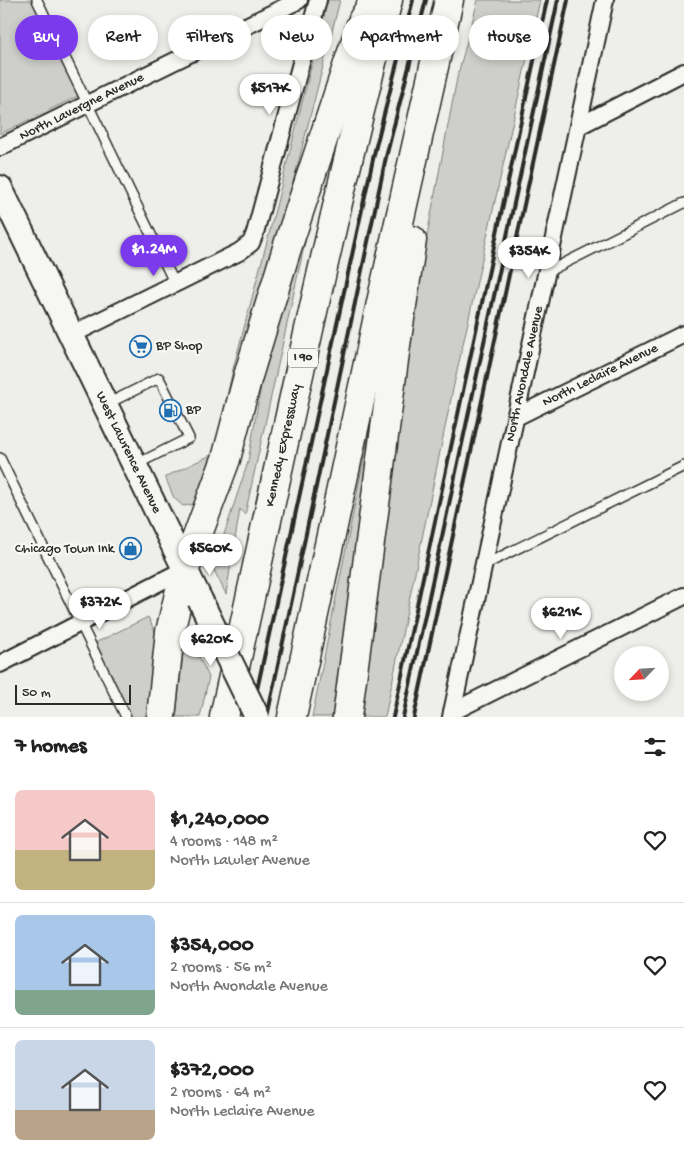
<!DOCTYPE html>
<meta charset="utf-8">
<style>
body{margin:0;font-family:"Gochi Hand",sans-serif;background:#f2f2f2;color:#222;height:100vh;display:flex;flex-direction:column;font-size:19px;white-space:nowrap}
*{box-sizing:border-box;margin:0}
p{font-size:16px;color:#767676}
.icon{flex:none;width:28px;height:28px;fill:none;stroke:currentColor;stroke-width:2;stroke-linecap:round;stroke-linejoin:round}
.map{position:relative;height:717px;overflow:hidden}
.drawer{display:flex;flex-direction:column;background:#fff;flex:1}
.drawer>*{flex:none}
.banner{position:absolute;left:15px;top:15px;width:655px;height:45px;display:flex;gap:10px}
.needle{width:32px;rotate:245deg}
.buttons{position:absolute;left:614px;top:646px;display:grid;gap:10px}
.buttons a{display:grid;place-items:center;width:55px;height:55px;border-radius:50%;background:#fff;box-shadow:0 2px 8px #0003;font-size:25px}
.scale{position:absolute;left:15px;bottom:12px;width:116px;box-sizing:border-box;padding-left:5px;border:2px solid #2b2b2b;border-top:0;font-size:14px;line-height:18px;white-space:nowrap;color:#2b2b2b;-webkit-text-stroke:4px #f6f6f2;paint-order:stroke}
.price{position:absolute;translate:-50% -42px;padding:0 11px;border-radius:18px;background:#fff;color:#222;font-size:16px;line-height:32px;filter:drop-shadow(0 1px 2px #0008)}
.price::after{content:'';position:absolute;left:50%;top:30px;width:15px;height:11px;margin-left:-8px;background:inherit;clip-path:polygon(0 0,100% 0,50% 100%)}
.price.current{background:#7c3aed;color:#fff}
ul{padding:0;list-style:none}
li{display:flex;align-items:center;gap:15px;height:125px;padding:0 15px}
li+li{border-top:1px solid #e0e0e0}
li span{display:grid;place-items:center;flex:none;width:140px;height:100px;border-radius:8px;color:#555}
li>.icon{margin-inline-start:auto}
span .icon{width:60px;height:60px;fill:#fffc;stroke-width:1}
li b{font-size:21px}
h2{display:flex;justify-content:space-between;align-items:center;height:60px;padding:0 15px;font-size:21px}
.chip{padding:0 18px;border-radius:22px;background:#fff;box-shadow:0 2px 8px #0003;font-size:18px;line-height:45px}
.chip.current{background:#7c3aed;color:#fff}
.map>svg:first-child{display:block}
.green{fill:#cececa;stroke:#7c7c7a}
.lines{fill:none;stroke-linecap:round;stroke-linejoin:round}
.service-casing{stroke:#2b2b2b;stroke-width:12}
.minor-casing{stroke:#2b2b2b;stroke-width:20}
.secondary-casing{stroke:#2b2b2b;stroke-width:28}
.motorway-casing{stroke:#2b2b2b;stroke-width:31}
.service{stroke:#f6f6f2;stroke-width:9}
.minor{stroke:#f6f6f2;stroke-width:16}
.secondary{stroke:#f6f6f2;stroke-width:24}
.motorway{stroke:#f6f6f2;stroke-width:28}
.rail{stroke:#2b2b2b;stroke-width:4}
.secondary-bridge-casing{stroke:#2b2b2b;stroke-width:28;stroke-linecap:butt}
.secondary-bridge{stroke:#f6f6f2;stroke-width:24}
.labels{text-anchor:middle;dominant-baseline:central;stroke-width:5;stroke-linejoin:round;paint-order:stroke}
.shield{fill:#f6f6f2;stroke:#686867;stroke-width:1}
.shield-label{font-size:12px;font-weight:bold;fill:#2b2b2b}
.street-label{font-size:14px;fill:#2b2b2b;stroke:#f6f6f2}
.poi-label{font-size:14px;fill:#2b2b2b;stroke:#f6f6f2;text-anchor:start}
</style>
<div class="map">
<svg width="684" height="717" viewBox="0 0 684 717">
<rect width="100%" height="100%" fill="#eeeeea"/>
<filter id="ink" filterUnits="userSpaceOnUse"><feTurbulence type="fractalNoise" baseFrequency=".02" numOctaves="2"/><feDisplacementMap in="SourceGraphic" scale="10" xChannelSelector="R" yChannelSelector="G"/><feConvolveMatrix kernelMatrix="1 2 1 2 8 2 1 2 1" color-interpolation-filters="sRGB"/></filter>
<g filter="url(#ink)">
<!-- green -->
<path class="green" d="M0 0H33L80 95 0 134Z
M328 0H340L272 265 218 438 233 369 269 234Z
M478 0H540L453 389 385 717H358L383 520 425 246 457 78Z
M309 224 245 515 240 509 226 594 213 568 248 462 262 380 275 319Z
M372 419 335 717H312Z
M213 454 196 503 190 505 183 506 174 498 165 477Z
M148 617 157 636 148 717H131L95 643Z
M192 643 209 677 200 717H176L183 654 189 650Z"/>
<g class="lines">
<defs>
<path id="service" d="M37 0 175 284
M547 272 684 203
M107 404 159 378 189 438 135 465
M0 458 126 717
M484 565 684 466"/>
<g id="minor">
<path d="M579 126 684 72"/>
<path id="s1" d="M0 147 299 0"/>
<path d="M71 335 239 252 251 243 255 233 318 0"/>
<path id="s2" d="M516 417 684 334"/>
<path d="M0 664 185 569"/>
<path d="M452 712 684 596"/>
<path id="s3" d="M451 717 605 0"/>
</g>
<g id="secondary">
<path id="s4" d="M0 188 200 600"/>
</g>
<g id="motorway">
<path d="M161 717 170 632 185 569 226 459 248 376 287 248 363 19 375 0"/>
<path id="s5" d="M224 717C277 478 326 237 388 0"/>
<path d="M292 717 382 298 449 0"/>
<path d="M347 717 396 345 412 240"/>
</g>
</defs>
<!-- service casing -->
<use href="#service" class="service-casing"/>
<!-- minor casing -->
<use href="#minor" class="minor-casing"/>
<!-- secondary casing -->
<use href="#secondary" class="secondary-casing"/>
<!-- motorway casing -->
<use href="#motorway" class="motorway-casing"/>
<!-- service -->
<use href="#service" class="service"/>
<!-- minor -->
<use href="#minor" class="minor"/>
<!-- secondary -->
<use href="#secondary" class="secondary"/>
<!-- motorway -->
<use href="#motorway" class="motorway"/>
<!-- rail -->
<path class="rail" d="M251 717 375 150 413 0
M267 717 386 157 426 0
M393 717 547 0
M403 717 558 0
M414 717 568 0"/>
<defs>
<path id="secondary-bridge" d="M200 600 257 717"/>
</defs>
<!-- secondary-bridge casing -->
<use href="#secondary-bridge" class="secondary-bridge-casing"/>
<!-- secondary-bridge -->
<use href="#secondary-bridge" class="secondary-bridge"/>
</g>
</g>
<!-- icons -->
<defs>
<symbol id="supermarket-ring" viewBox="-11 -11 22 22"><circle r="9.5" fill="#f6f6f2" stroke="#1f6fb2" stroke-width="1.5"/><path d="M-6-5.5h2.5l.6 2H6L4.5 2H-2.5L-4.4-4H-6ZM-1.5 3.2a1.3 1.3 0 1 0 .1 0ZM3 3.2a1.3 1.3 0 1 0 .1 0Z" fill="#1f6fb2"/></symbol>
<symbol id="fuel-ring" viewBox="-11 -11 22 22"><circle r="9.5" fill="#f6f6f2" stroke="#1f6fb2" stroke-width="1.5"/><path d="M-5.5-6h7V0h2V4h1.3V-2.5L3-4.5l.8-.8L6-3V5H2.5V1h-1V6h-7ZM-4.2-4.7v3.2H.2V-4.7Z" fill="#1f6fb2"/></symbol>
<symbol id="shop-ring" viewBox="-11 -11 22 22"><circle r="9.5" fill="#f6f6f2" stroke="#1f6fb2" stroke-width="1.5"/><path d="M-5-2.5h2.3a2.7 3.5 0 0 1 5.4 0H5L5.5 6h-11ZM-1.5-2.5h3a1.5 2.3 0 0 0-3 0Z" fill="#1f6fb2"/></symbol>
</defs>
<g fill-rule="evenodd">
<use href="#supermarket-ring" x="128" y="334" width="25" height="25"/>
<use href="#fuel-ring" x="158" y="398" width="25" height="25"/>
<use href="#shop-ring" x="118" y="536" width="25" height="25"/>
</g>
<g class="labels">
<!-- shield labels -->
<rect class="shield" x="288" y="348.5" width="30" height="19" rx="4"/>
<g class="shield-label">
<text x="303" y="358">I 90</text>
</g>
<!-- street labels -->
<g class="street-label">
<text stroke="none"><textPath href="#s1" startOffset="91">North Lavergne Avenue</textPath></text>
<text stroke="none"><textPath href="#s3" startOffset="351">North Avondale Avenue</textPath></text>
<text stroke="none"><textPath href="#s2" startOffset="94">North Leclaire Avenue</textPath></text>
<text stroke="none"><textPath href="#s5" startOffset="278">Kennedy Expressway</textPath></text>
<text stroke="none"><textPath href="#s4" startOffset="294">West Lawrence Avenue</textPath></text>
</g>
<!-- poi labels -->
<g class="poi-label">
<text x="156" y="346">BP Shop</text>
<text x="186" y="410">BP</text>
<text x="114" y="549" text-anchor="end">Chicago Town Ink</text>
</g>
</g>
</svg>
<div class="buttons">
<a><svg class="needle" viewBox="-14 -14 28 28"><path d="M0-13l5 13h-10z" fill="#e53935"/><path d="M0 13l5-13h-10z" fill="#767676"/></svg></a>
</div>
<div class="scale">50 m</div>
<b class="price" style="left:270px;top:116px">$517K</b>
<b class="price current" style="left:154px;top:277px">$1.24M</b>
<b class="price" style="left:529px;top:279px">$354K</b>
<b class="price" style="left:210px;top:576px">$560K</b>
<b class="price" style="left:100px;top:630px">$372K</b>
<b class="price" style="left:561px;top:640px">$621K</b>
<b class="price" style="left:211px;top:667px">$620K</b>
<div class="banner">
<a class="chip current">Buy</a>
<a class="chip">Rent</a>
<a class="chip">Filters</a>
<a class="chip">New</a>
<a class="chip">Apartment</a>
<a class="chip">House</a>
</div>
</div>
<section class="drawer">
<h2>7 homes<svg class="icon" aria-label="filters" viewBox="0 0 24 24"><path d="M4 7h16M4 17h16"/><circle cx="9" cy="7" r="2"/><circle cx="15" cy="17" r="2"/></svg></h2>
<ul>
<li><span style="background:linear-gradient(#f6c9c9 60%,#c2b280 0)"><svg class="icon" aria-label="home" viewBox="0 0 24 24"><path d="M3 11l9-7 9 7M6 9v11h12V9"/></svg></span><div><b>$1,240,000</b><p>4 rooms · 148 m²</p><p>North Lawler Avenue</p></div><svg class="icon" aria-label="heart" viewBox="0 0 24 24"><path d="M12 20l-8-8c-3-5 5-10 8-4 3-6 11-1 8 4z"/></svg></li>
<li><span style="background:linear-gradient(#a9c7e8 75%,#7fa58c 0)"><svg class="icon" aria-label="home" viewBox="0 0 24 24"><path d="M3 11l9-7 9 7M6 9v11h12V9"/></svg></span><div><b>$354,000</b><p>2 rooms · 56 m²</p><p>North Avondale Avenue</p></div><svg class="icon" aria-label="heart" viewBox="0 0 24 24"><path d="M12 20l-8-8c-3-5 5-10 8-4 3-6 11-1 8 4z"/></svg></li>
<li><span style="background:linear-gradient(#c9d6e8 70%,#b9a48a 0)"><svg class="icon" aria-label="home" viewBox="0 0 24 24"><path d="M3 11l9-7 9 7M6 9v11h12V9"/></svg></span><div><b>$372,000</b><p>2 rooms · 64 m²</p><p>North Leclaire Avenue</p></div><svg class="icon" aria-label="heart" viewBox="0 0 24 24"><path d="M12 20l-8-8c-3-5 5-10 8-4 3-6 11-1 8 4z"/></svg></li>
</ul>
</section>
